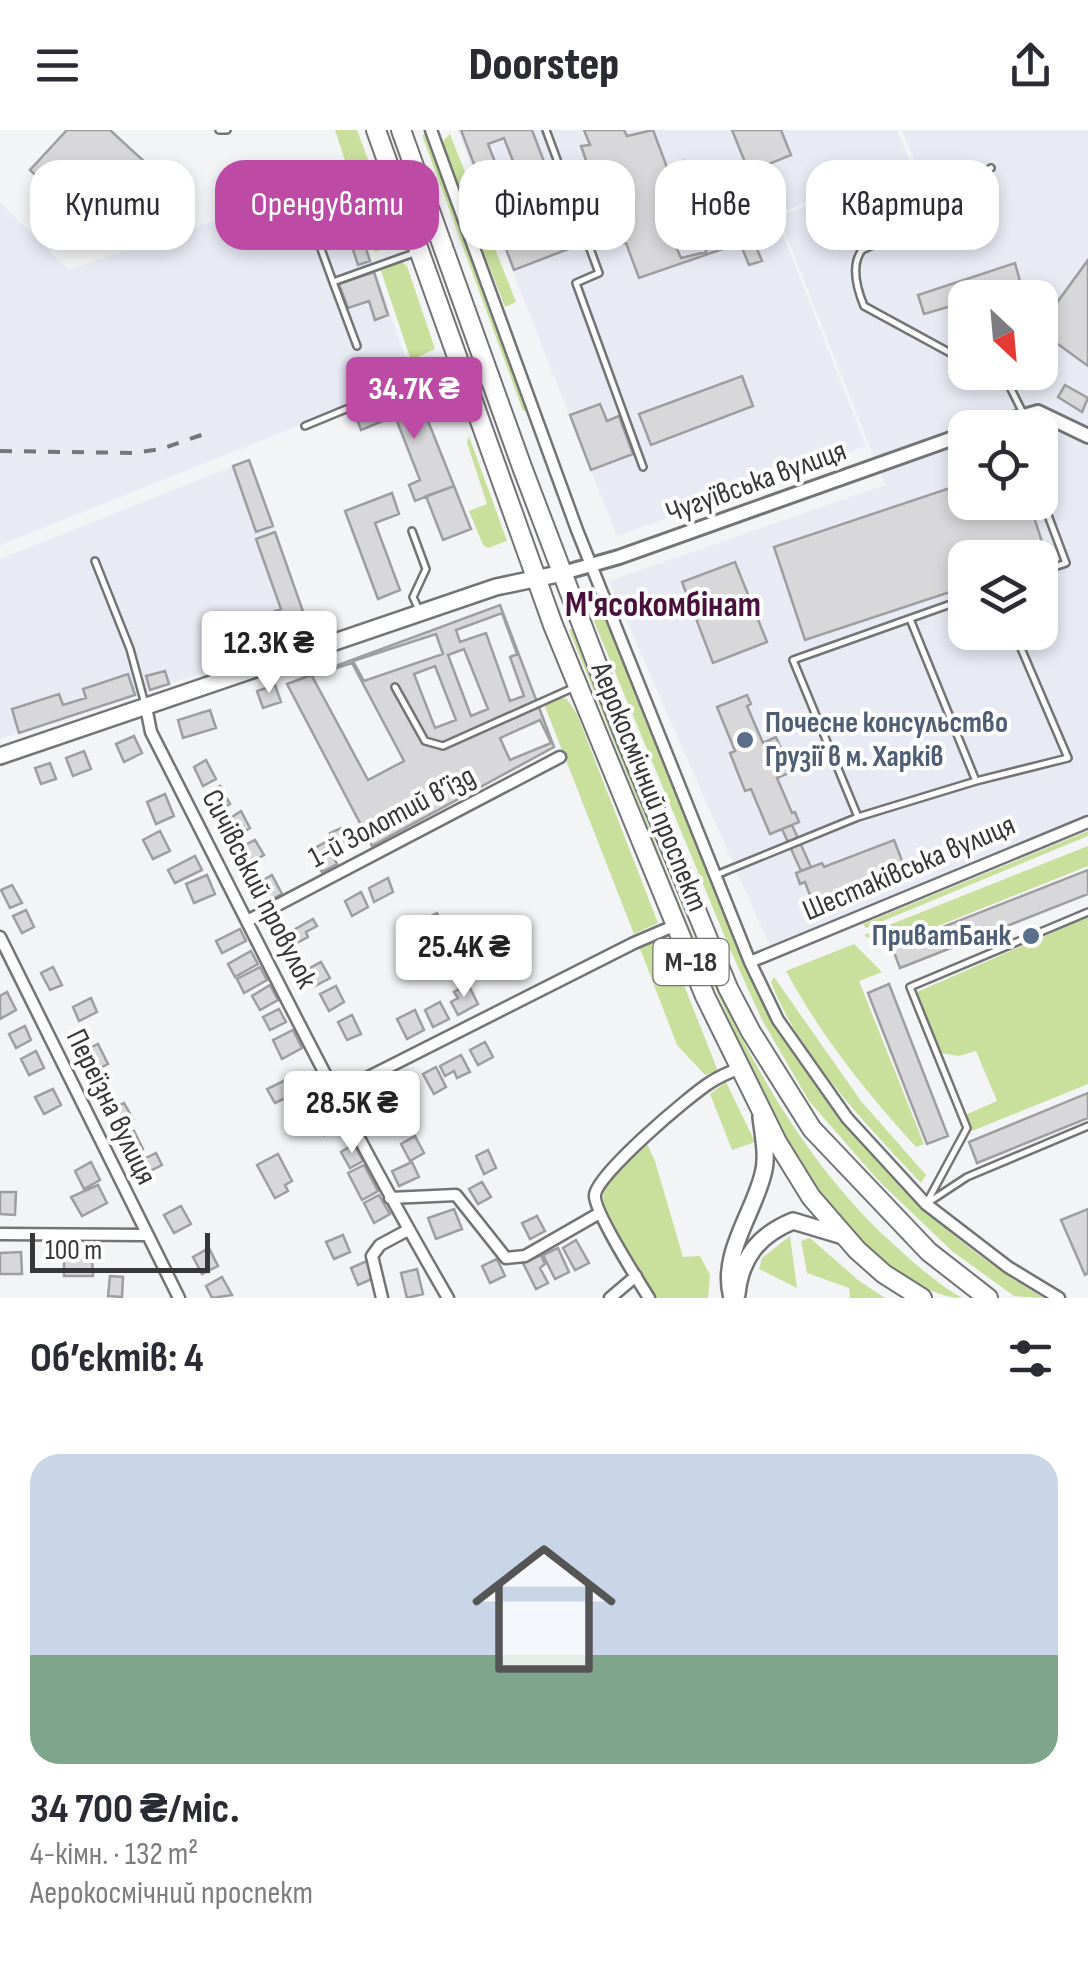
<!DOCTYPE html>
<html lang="uk">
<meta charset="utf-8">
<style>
body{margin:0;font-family:"Sofia Sans Condensed",sans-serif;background:#f7f7f7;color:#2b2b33;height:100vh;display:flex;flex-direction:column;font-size:38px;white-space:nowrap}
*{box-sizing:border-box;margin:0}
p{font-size:32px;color:#7c7c81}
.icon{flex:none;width:55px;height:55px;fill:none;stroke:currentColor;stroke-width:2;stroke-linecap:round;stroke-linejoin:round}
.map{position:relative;height:1168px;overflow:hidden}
.details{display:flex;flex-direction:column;background:#fff;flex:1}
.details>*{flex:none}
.hud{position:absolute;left:30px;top:30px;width:1030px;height:90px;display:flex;gap:20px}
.needle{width:65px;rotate:154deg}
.controls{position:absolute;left:948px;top:150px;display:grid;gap:20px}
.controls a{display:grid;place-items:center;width:110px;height:110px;border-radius:20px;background:#fff;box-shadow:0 5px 15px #0003;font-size:50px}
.scale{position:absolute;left:30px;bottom:25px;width:180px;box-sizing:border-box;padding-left:10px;border:5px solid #373738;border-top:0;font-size:28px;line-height:35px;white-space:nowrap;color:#373738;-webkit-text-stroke:8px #fff;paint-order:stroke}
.price{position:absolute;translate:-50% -85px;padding:0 22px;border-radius:10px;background:#fff;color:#222;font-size:32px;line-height:65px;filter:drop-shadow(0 2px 5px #0008)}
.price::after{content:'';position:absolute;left:50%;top:60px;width:30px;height:22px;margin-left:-15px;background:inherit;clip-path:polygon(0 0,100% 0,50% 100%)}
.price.current{background:#bd4ba5;color:#fff}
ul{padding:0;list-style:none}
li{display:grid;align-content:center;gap:20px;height:530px;padding:0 30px}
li+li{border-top:2px solid #e1e1e2}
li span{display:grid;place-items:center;height:310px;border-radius:30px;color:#555}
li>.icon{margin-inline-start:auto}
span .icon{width:180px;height:180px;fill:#fffc;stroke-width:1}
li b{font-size:42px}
h2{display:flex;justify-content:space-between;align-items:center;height:120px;padding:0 30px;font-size:42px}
.pill{padding:0 35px;border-radius:30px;background:#fff;box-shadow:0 5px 15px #0003;font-size:35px;line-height:90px}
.pill.current{background:#bd4ba5;color:#fff}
header{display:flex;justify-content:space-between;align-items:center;height:130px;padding:0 30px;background:#fff;font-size:45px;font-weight:800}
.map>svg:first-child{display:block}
.built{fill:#e8eaf4;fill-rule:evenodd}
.green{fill:#c8e09c}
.building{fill:#d8d7d9;stroke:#9e9ea0;stroke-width:2.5;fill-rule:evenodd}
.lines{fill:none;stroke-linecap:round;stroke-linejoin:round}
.service-casing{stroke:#737476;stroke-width:10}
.minor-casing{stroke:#737476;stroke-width:15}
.tertiary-casing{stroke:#737476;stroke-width:18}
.secondary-casing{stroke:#737476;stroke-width:20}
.primary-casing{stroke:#737476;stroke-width:22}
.service{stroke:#fff;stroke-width:5}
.minor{stroke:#fff;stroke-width:10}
.tertiary{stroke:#fff;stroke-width:12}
.secondary{stroke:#fff;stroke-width:15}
.primary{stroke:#fff;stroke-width:18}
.rail{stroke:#767678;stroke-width:4;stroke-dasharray:12 12;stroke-linecap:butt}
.service-dot{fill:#5c6f8a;stroke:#fff;stroke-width:4}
.labels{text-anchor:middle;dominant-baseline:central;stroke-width:8;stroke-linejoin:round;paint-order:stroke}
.shield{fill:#fff;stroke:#737374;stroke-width:2.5}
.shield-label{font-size:28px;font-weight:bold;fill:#373738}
.street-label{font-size:30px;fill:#373738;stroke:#fff}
.service-label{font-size:30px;font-weight:bold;fill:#4e5e75;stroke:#fff;text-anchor:start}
.quarter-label{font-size:35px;font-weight:bold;fill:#48113d;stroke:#fff}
</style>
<header><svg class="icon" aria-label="menu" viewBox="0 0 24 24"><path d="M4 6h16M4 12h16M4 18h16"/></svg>Doorstep<svg class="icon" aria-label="share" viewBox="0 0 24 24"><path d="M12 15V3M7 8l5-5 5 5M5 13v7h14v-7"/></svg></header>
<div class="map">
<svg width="1088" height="1168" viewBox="0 0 1088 1168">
<rect width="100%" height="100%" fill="#f3f4f6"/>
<!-- built -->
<path class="built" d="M457 0H897L909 30 775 85 866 316 617 406Z
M902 0H1088V683L771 819 609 451 885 355 779 87 915 32ZM965 168H1040V242H965ZM965 298H1040V372H965ZM965 428H1040V502H965Z
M343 47 413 250 0 415V72L68 140Z
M249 330 312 507 0 609V429Z"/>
<!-- green -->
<path class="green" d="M335 0H357L399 113 375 122Z
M427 4 530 279 523 281 422 5Z
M450 4 516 172 505 177 443 17 444 10Z
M400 131 407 136 435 219 411 230 380 138Z
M469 306 507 411 488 418 483 415 469 381 487 374 467 313Z
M605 482C645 583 684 684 727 784 743 820 756 862 776 895 843 1003 933 1105 1044 1168L1014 1166 952 1121 878 1050 809 971 762 890 730 819 593 489Z
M574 498C654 699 728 963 891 1112 913 1132 936 1153 962 1168 917 1168 849 1106 823 1070 789 1022 766 967 741 915 677 779 626 639 569 500Z
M559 567 567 569 577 584 658 793 634 804 544 574Z
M1088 701V706L866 798 863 794Z
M1088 716V736L883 818 864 805Z
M1088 787V954L972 1001 965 985 997 971 976 921 959 926 941 923 917 862Z
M664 805 718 941 705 945 677 915 639 816Z
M854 814 882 842 859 851 924 1014 916 1017C866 962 821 906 786 841Z
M774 847 861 971 926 1045 921 1053C868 996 799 926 771 852Z
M726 952 755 1012 732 1020 710 964Z
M647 1014 655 1031 683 1127 700 1126 710 1145 708 1168H655C641 1145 597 1087 604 1062 609 1042 632 1027 647 1014Z
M790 1106 797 1158 759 1139 762 1128Z
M810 1108 858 1150 885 1168H850L849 1158 807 1143 801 1111Z"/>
<!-- building -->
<path class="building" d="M67 0H110L147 34 89 96 30 40Z
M461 0H532L576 116 514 140ZM504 8 516 39 500 45 488 14ZM522 63 536 98 522 104 508 69Z
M584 0H624L627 6 653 0 668 40 684 31 692 49 732 33 751 80 711 96 703 76 685 82 686 88 667 96 681 128 706 122 703 111 747 95 762 131 749 135 740 113 639 148 626 113H615L581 16 590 15Z
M732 0H781L791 25 749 42Z
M913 38 926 67 923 70 931 87 890 106 870 57Z
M342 48 370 131 358 135 331 52Z
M1088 130V236L1040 201V196Z
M1015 133 1021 155 979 168H965V172L924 184 918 165Z
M374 142 388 185 375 190 369 171 348 178 339 154Z
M742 246 753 276 651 315 639 284Z
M1065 255 1088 268 1082 282 1058 267Z
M416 261 454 356 415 371 409 355 420 350 395 286 361 300 355 284Z
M600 274 607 291 619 286 633 324 591 340 570 285Z
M249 330 273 396 256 402 233 336Z
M965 353V372H1029L1048 430 1040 432V428H965V457L805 510 774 417Z
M454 356 471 399 443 410 426 366Z
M392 363 399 384 375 393 400 460 378 469 345 381Z
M275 402 306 490 269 504 263 486 281 479 256 409Z
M735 432 767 512 713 533 682 452Z
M500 475 554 617 372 716 287 554Z
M502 483 517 524 510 527 524 566 510 571 486 503 460 512 456 500Z
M436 504 443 524 364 551 353 531Z
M464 519 488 579 471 586 448 525Z
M352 533 404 631 368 650 312 546Z
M435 536 456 590 435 598 414 544Z
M165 541 169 554 150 560 146 546Z
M128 544 135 565 19 603 12 579 59 564 63 575 86 568 83 559Z
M275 555 281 572 263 578 257 561Z
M747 565 751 574 747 576 763 613 776 607 791 642 777 648 792 683 795 682 799 692 770 704 751 659 745 661 730 623 735 621 717 577Z
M210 580 216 598 183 608 178 590Z
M540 590 551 613 510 630 500 608Z
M134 606 142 623 124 632 116 614Z
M84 621 91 639 73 646 66 628Z
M206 630 216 649 203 656 194 637Z
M50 633 56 649 41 654 35 638Z
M220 656 230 674 216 681 207 663Z
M165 664 174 686 156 694 147 672Z
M241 681 250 698 235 707 226 691Z
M792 695 811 737 801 741 782 699Z
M341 698 352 716 341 722 330 703Z
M160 701 170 721 153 729 143 710Z
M255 710 264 725 250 733 241 717Z
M894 710 906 741 814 776 805 752 800 754 796 743 822 733 824 737Z
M326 712 337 734 322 742 311 720Z
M195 726 202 740 175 753 168 740Z
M1088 740V764L900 838 892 817Z
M207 745 215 764 194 773 186 754Z
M272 745 282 764 268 771 258 753Z
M388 748 393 762 374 772 369 758Z
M12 755 22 773 10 778 1 760Z
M361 762 368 777 352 786 345 771Z
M26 780 34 797 22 803 13 786Z
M437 783 444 798 427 807 420 792Z
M313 789 317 796 306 802 308 807 289 817 283 806Z
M240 799 246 811 222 823 216 811Z
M251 821 258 834 235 847 228 834Z
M321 832 330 848 315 856 306 840Z
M53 837 62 855 50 860 41 843Z
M260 837 267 850 244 863 237 849Z
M468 854 478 874 458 885 451 872 458 868 454 862Z
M889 854 948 1006 927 1014 868 863Z
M270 855 278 870 260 880 252 866Z
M336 856 344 872 329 881 320 864Z
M7 862 16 880 0 889V866Z
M91 868 97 882 79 891 73 877Z
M440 872 449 889 433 897 425 880Z
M279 879 286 892 270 900 263 887Z
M415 880 424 900 407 909 397 889Z
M352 885 361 904 347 910 338 892Z
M25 896 31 910 16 918 9 904Z
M293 900 302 918 282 929 273 910Z
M485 912 493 927 478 935 470 920Z
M98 914 108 934 90 943 80 923Z
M36 921 44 938 29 945 21 929Z
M461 925 470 942 457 948 454 941 445 946 440 936Z
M436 937 446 957 434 964 423 944Z
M292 947 300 961 275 973 267 959Z
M53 959 61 975 44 984 35 967Z
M401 960 408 975 389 985 381 971Z
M1088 963V988L977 1033 969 1012Z
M124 973 133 989 119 996 110 980Z
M336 982 343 994 324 1005 317 992Z
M134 1001 143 1019 132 1025 122 1007Z
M415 1006 424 1023 410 1031 401 1014Z
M354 1014 363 1031 350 1038 341 1022Z
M488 1020 496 1038 484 1044 476 1026Z
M156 1023 162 1035 142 1045 136 1033Z
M278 1024 292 1051 285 1055 288 1061 275 1068 257 1035Z
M91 1032 100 1050 84 1059 75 1041Z
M412 1032 419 1047 399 1056 392 1041Z
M364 1035 378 1061 362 1070 348 1043Z
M482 1052 491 1067 478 1074 469 1059Z
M98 1055 107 1073 82 1086 71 1067Z
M0 1062H16L15 1085 0 1084Z
M379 1065 390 1084 374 1093 364 1073Z
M181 1076 191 1094 174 1103 164 1085Z
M454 1079 462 1099 436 1109 428 1088Z
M1088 1079V1143L1085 1145 1061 1090Z
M537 1086 545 1101 530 1109 522 1093Z
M343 1105 350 1122 334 1129 326 1112Z
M576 1110 589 1133 575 1140 563 1118Z
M209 1118 218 1136 202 1144 193 1127Z
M558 1118 569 1142 555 1149 543 1125Z
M21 1122 22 1144H0V1123Z
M541 1125 545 1134 540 1138 548 1153 536 1159 523 1133Z
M92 1126 93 1146H64V1127Z
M497 1129 505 1146 490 1153 482 1136Z
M367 1131 374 1148 358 1155 351 1138Z
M417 1139 423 1164 407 1168 401 1143Z
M110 1146 123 1147 122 1167 108 1166Z
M222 1147 232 1165 212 1168 206 1156Z"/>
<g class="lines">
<defs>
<path id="service" d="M219 0H227
M546 0 599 143 576 153 643 337
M317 108 333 152
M357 216 333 152 417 122
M965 231 864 176C857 159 850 136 862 120L932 88C943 65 970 52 991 38
M987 242 1010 257 1023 283
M305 296 453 235
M1040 364 1066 433 1040 442
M412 401 426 439 413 467 419 480
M95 431 130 519 145 574
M910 489 976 651
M395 557 425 611 443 616 575 557
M858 687 976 651 1068 628 1014 502
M716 745 858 687 793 530 965 469
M1088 782 910 857 967 998 926 1074 967 1047 1088 996"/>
<path id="minor" d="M431 0 577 400 750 832 778 890 847 988 926 1074 1008 1137 1059 1168
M146 577 151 602C248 792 341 984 448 1168
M247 791 560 627
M0 807 179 1168
M750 832 1088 692
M337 963 634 813 676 795
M390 1068 456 1065 506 1128 525 1126 598 1084
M0 1104 146 1105
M382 1168 372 1126 380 1115 408 1100
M610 1168 636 1146
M649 1168C639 1152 593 1080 595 1065 597 1044 690 965 711 952 720 946 730 942 740 938"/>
<path id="tertiary" d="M982 298 1038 282 1088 306
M563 443 619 427 965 304"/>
<path id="secondary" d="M0 626 496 457 563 443
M737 1164C741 1127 759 1105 793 1091L843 1106
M732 1168C720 1124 753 1085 763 1044 768 1027 763 1005 761 987"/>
<path id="primary" d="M376 0 553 495 705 866 777 1012 811 1067 857 1120 884 1144 922 1168
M401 0 522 337 622 600 728 858 751 902 812 999 929 1122 988 1168"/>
</defs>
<!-- service casing -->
<use href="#service" class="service-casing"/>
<!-- minor casing -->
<use href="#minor" class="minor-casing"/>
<!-- tertiary casing -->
<use href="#tertiary" class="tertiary-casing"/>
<!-- secondary casing -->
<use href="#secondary" class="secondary-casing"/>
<!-- primary casing -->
<use href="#primary" class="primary-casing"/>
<!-- service -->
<use href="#service" class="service"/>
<!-- minor -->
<use href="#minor" class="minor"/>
<!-- tertiary -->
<use href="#tertiary" class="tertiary"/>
<!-- secondary -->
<use href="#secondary" class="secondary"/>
<!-- primary -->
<use href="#primary" class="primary"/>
<!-- rail -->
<path class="rail" d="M0 321 133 323 161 319 210 302"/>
</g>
<!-- markers -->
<g class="service-dot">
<circle cx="745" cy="610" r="10"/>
<circle cx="1031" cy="806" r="10"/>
</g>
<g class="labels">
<!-- shield labels -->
<rect class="shield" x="653.5" y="809" width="75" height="46" rx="8"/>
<g class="shield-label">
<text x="691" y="832">М-18</text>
</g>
<!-- street labels -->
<g class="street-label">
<text transform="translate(756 352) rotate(-20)">Чугуївська вулиця</text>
<text transform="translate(649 657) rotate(68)">Аерокосмічний проспект</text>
<text transform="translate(392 687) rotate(-28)">1-й Золотий в’їзд</text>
<text transform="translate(909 738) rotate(-23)">Шестаківська вулиця</text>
<text transform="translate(259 759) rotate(63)">Сичівський провулок</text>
<text transform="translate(111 977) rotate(64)">Переїзна вулиця</text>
</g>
<!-- service labels -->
<g class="service-label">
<text x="765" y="593">Почесне консульство<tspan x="765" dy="34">Грузії в м. Харків</tspan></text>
<text x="1011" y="806" text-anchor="end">ПриватБанк</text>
</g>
<!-- quarter labels -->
<g class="quarter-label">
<text x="663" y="475">М'ясокомбінат</text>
</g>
</g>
</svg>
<div class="controls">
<a><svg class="needle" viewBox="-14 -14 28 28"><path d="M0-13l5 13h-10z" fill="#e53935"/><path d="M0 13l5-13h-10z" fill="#7c7c81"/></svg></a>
<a><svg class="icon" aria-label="locate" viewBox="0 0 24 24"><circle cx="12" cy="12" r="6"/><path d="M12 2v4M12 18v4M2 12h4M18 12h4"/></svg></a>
<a><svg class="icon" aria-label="layers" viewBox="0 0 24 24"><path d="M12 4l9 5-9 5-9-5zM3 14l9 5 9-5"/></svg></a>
</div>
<div class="scale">100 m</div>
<b class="price current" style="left:414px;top:312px">34.7K ₴</b>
<b class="price" style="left:269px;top:566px">12.3K ₴</b>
<b class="price" style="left:464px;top:870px">25.4K ₴</b>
<b class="price" style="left:352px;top:1026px">28.5K ₴</b>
<div class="hud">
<a class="pill">Купити</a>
<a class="pill current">Орендувати</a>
<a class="pill">Фільтри</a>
<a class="pill">Нове</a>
<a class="pill">Квартира</a>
</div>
</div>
<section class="details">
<h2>Об’єктів: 4<svg class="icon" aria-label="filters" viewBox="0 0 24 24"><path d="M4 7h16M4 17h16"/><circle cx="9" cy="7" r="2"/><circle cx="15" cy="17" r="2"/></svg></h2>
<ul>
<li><span style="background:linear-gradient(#c9d6e8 65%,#7fa58c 0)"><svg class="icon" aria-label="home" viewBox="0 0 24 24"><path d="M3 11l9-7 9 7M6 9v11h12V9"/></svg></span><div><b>34 700 ₴/міс.</b><p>4-кімн. · 132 m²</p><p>Аерокосмічний проспект</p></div></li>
</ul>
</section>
